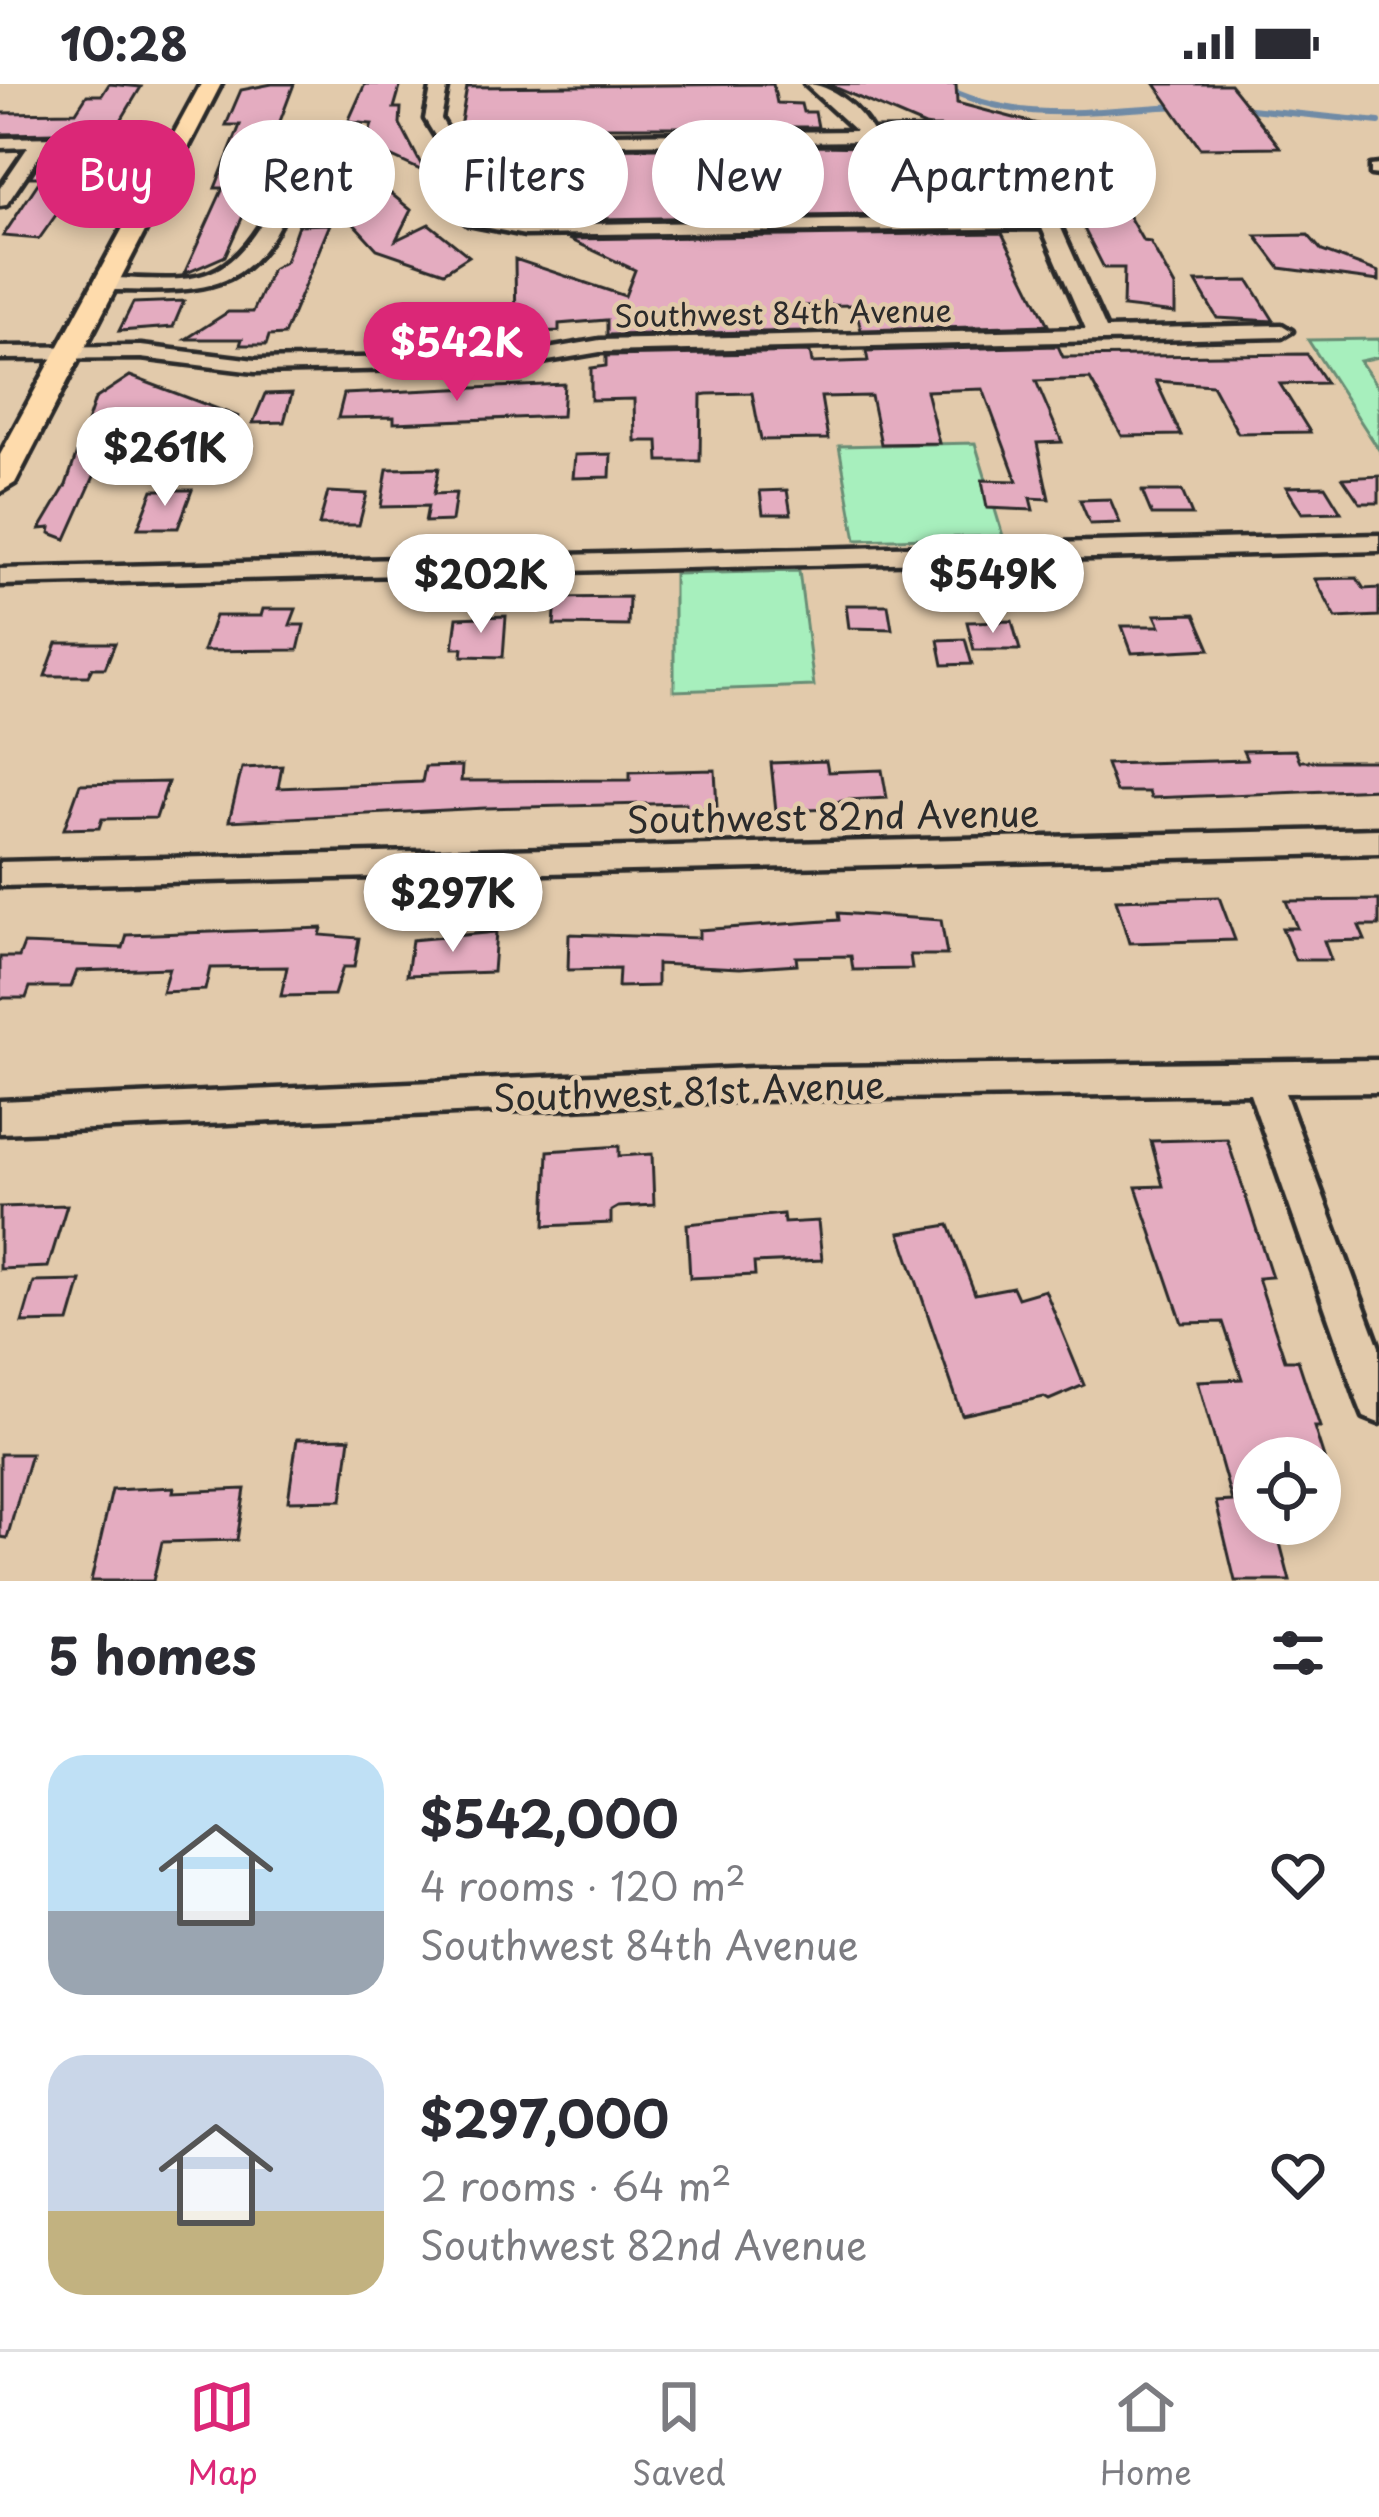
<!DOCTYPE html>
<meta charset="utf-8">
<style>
body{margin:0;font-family:"Playpen Sans",sans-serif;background:#f7f7f7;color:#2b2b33;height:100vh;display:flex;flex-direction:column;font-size:45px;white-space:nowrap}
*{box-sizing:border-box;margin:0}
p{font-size:39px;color:#7c7c81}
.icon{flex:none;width:66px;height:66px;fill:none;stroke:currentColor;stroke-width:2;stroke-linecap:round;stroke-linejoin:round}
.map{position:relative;height:1497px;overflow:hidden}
.details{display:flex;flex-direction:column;background:#fff;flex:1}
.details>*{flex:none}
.hud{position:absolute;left:36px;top:36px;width:1308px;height:108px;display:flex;gap:24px}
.buttons{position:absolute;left:1233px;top:1353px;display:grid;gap:24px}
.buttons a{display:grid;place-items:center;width:108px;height:108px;border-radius:50%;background:#fff;box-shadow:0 6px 18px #0003;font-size:60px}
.price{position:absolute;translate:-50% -102px;padding:0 27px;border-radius:42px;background:#fff;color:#222;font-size:39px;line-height:78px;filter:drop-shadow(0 3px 6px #0008)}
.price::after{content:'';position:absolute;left:50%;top:72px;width:36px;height:27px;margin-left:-18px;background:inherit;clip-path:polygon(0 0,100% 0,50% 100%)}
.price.current{background:#db2777;color:#fff}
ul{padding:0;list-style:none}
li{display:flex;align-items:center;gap:36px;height:300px;padding:0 48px}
li span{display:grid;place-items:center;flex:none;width:336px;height:240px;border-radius:36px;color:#555}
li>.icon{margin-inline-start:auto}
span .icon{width:144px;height:144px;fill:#fffc;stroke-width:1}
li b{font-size:51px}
h2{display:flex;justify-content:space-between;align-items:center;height:144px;padding:0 48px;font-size:51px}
.chip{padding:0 42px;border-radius:54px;background:#fff;box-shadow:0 6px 18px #0003;font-size:42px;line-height:108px}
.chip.current{background:#db2777;color:#fff}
.status{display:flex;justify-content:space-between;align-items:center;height:84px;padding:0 60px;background:#fff;direction:ltr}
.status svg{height:33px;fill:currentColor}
.tab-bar{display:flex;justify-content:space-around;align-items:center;height:168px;border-top:3px solid #e1e1e2;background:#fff;font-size:33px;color:#7c7c81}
.tab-bar a{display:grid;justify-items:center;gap:6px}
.tab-bar .current{color:#db2777}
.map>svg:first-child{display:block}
.green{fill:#a7efbd;stroke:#698d74;stroke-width:3}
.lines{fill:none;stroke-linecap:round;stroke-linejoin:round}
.stream{stroke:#6f8ba6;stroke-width:6}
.building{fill:#e4acc0;stroke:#2b2b2b;stroke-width:3}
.minor-casing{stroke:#2b2b2b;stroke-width:9}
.major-casing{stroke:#2b2b2b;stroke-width:9}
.minor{fill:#e2caab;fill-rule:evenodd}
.major{fill:#fedbac;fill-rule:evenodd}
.labels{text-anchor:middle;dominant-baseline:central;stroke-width:9;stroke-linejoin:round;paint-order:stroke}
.far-street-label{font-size:30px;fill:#2b2b2b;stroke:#e2caab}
.street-label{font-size:36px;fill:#2b2b2b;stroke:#e2caab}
</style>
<div class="status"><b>10:28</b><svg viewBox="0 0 49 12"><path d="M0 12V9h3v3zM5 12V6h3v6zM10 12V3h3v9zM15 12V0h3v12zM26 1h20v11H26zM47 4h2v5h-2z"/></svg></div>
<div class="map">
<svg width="1379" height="1497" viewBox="0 0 1379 1497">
<rect width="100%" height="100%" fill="#e2caab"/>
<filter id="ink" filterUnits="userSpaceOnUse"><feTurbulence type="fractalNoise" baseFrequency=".00833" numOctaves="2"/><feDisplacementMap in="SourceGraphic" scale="24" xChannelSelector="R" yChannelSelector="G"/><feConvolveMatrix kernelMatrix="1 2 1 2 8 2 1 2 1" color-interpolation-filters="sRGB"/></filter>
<g filter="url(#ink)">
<!-- green -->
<path class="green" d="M1379 255V273L1360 277 1379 305V366L1308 256Z
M975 359 1003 452 856 456 839 362Z
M799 487 814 602 674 607V490Z"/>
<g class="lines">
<!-- stream -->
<path class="stream" d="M938 0C1018 43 1096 25 1182 22
M1241 24 1379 38"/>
</g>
<!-- building -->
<path class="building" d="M109 0 141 3 114 48 0 50V29L76 28 87 11H102Z
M272 0H294L279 40 270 45 243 114H251L225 172 184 190 223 104H215L240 41H226L241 6Z
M365 0H401L394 24H401L400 40 425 88 375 65 368 53 372 40 348 38Z
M773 0 777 19 801 20 803 28H815L818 43H460L467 3Z
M827 0H956L957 19 1091 54 1069 61 1098 78 1143 157 1150 158 1175 203V229L1123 223 1124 184H1104L1045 68 1030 71 1019 59 925 42Z
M1155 0H1230L1280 63 1200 64Z
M821 62 959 65 1003 75 971 86 1009 111 987 112 994 129 529 136 479 113 486 66Z
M102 66 39 155 3 152 42 93H30L47 67Z
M364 98H377L411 126 396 156 429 140 469 172 444 188 377 165 354 140Z
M330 140 284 251 269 252 266 261H240L242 255H186L228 228H253L272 185 285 178 298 141Z
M1002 149 1048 241 861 246 855 221 803 222 807 247 607 251V236L559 240V247L516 249 515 175 625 212 635 186 569 155Z
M1308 151 1322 167 1379 188V197L1280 184 1256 152Z
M1249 197 1274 237 1217 234 1196 198Z
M184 217 173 243 119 247 133 219Z
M1058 262 1063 273 1307 270 1326 299 1280 300 1310 348 1238 349 1212 301 1156 297 1181 351 1122 352 1090 295 1036 297 1062 358 1037 359 1049 415 1030 414 1033 426 987 424 982 396 1017 397 983 305 926 307 939 359 881 360 871 312 821 313 828 355 761 356 752 309 707 310 701 311 700 377H659L658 357H635L634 315 591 316V284L606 282V272L810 268 812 279 868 277 866 267Z
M130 292 239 333 133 335 126 362 112 363 107 379H100L66 455 50 449 51 444 40 445 66 401 95 315Z
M564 300 562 332 394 339V333L338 334 344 310Z
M292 309 284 338 253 339 265 310Z
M611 370 610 393 573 394 575 371Z
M439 384 434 410 456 409 452 437 425 438 428 422 381 423 387 385Z
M1379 392V419H1360L1343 394Z
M1325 402 1341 428 1302 429 1286 403Z
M153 406H192L178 444H138Z
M787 406 791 430H763L760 407Z
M1142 407H1182L1192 431H1152Z
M328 408 367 410 359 441H319Z
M1110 415 1120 439 1090 440 1080 416Z
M1357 494 1364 505 1379 504V532L1336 534 1315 495Z
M629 513 628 542 554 541 556 514Z
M846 521H888L892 545 849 544Z
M263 525H296L290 541H304L298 566 203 567 215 532H261Z
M1195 530 1210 565 1132 569 1122 542H1160L1155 531Z
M506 532 503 573 462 572 463 564H453L457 534Z
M1012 537 1020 566H974L967 538Z
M965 555 972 580 943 581 938 556Z
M57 559H115L105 584H92L88 592H45Z
M1295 666 1300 677H1379V705L1151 714 1149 708H1116L1106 680 1247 676 1243 667Z
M826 677 828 688 882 686 887 714 848 716 832 719 833 725 776 727 771 679Z
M282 682 278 704 422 698 425 683 462 682 461 697 630 696V688L715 686 717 725H686V719L485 724 229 737 242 684Z
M168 698 156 734 102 735 99 744 64 745 80 700Z
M1219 813 1235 856 1129 859 1116 816Z
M1379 816V842H1359L1365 856 1324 857 1331 876H1295L1282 844H1297L1286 817Z
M838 829 941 836 947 871H910L912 885 853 886 851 872 796 873 797 880 740 884 657 880V902L618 903 619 885 568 886 569 850 699 854V846L839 836Z
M322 844 320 851 359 854 354 883H343L334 911 281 912 287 883 210 884 205 906 162 908 169 884 77 887 71 903H30L26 914H0V873H19L24 860 123 864 127 851Z
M496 848 493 888 407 891 412 856Z
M1227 1055 1272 1193 1258 1194 1285 1276H1298L1320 1343H1314L1324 1374H1254V1440H1275L1290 1497H1235L1216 1418 1232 1417 1198 1297 1242 1295 1223 1238 1182 1239 1136 1103 1163 1102 1151 1057Z
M619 1062V1072L652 1070 654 1121 618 1123 611 1127V1139L545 1142 548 1067Z
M67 1121 48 1183 0 1185V1123Z
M783 1130 784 1139 818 1137 822 1176 754 1179 755 1191 690 1194 687 1140Z
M949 1141 975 1210 1013 1203 1018 1214 1045 1206 1084 1301 1049 1316 1044 1313 962 1331 900 1149Z
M81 1197 69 1238 22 1239 34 1198Z
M350 1354 342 1416 288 1417 297 1355Z
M0 1370H31L7 1454 0 1453Z
M174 1403 173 1408 245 1405 237 1456 162 1458 153 1497H91L112 1406Z"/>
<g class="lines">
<defs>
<path id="minor" d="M432 0H448L441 35 451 52 856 47 805 0C832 0 859 24 872 47L940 46 1018 63 1035 86 1106 245 1282 241 1292 247 1282 253 600 268 513 283 255 288 141 274 0 275V263L141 262 255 276 513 271 600 256 1086 245 1042 144 525 151 468 140 442 118 445 68 425 35ZM940 56 1006 71 1038 133 525 141 481 133 460 117 458 62Z
M182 51 188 53V59L45 63 6 121 0 122V104L28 63 0 64V54Z
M1379 81V91L1371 90V82Z
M268 129 283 133C244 217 187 206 106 206L96 200 106 194C190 195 221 209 268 129Z
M1379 451V467L0 501V485Z
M1379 745V769L0 802V778Z
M1379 976V1008L1285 1009 1379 1263V1339L1364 1333 1358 1318 1250 1009 752 1016 0 1049V1017L752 984Z"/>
<path id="major" d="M201 0H221L15 399 0 408V371Z"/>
</defs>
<!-- minor casing -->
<use href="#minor" class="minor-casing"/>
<!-- major casing -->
<use href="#major" class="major-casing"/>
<!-- minor -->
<use href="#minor" class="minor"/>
<!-- major -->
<use href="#major" class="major"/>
</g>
</g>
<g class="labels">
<!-- far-street labels -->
<g class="far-street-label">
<text transform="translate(783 228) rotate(-1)">Southwest 84th Avenue</text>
</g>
<!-- street labels -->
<g class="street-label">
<text transform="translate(833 731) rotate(-1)">Southwest 82nd Avenue</text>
<text transform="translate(689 1006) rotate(-2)">Southwest 81st Avenue</text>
</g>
</g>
</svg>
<div class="buttons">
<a><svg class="icon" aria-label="locate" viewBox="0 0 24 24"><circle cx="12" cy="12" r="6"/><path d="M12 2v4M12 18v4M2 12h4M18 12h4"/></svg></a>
</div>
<b class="price current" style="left:457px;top:320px">$542K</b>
<b class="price" style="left:165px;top:425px">$261K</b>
<b class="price" style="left:481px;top:552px">$202K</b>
<b class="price" style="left:993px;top:552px">$549K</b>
<b class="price" style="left:453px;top:871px">$297K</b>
<div class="hud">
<a class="chip current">Buy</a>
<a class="chip">Rent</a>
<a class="chip">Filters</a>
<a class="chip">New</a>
<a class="chip">Apartment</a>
</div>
</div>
<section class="details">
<h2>5 homes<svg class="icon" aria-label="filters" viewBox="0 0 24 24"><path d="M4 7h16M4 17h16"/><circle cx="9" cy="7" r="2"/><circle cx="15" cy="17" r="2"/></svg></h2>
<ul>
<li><span style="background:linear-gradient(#bfe0f5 65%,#9aa5b1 0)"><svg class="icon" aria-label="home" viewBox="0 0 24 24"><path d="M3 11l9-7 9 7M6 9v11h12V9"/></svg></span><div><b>$542,000</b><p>4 rooms · 120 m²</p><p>Southwest 84th Avenue</p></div><svg class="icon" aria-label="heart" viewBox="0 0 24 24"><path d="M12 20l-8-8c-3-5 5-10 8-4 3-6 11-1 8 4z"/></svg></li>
<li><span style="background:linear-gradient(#c9d6e8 65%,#c2b280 0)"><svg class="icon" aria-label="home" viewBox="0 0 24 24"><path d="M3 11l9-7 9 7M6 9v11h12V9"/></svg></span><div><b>$297,000</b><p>2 rooms · 64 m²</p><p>Southwest 82nd Avenue</p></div><svg class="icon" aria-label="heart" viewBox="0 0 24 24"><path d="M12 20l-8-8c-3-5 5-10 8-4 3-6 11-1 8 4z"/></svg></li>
</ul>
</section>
<nav class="tab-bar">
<a class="current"><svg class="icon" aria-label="map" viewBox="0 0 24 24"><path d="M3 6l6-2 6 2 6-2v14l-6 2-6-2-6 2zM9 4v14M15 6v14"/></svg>Map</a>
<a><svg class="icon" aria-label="saved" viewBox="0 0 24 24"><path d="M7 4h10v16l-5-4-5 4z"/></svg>Saved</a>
<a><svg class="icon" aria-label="home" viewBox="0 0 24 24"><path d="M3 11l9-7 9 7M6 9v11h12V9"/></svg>Home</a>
</nav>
